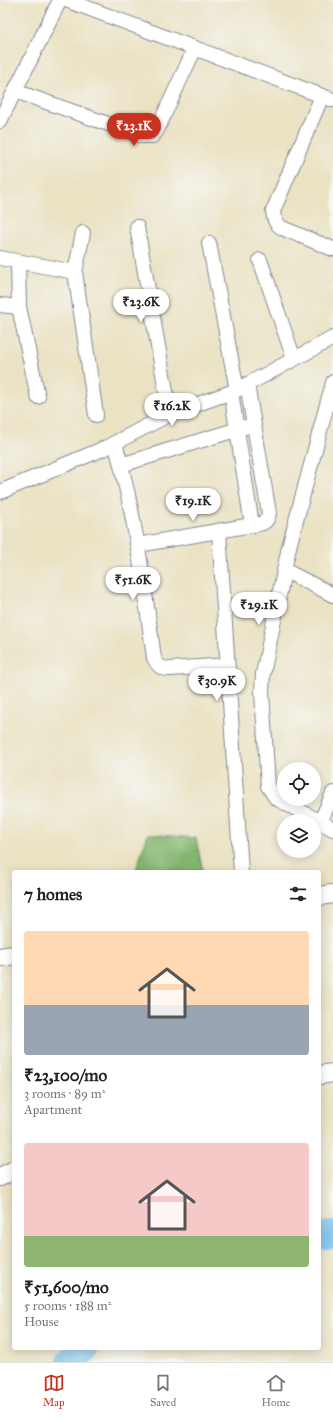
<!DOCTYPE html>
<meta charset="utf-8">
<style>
body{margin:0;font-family:"IM FELL Great Primer",serif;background:#f2f2f2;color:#222;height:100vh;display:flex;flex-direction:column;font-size:15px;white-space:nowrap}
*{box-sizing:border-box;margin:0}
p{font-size:13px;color:#767676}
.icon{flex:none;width:22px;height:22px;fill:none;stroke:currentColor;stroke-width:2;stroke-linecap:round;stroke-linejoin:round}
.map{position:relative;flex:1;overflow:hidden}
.sheet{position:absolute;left:12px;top:870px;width:309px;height:480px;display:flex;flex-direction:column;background:#fff;border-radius:4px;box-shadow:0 2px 10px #0003}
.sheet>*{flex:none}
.tools{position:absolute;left:277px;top:762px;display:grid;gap:8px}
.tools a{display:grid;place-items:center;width:44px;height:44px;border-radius:50%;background:#fff;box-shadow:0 2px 10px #0003;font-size:20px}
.price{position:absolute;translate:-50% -34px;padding:0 9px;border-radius:14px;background:#fff;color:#222;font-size:13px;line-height:26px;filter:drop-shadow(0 1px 2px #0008)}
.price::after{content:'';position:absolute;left:50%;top:24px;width:12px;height:9px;margin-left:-6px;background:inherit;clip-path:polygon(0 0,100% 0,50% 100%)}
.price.on{background:#c8321e;color:#fff}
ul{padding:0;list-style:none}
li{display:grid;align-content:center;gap:8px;height:212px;padding:0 12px}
li span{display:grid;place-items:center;height:124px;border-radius:4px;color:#555}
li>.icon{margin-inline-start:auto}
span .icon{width:72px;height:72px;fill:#fffc;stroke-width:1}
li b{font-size:17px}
h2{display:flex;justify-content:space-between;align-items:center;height:48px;padding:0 12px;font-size:17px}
.tab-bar{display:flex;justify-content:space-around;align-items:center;height:56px;border-top:1px solid #e0e0e0;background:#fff;font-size:11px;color:#767676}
.tab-bar a{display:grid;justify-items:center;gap:2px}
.tab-bar .on{color:#c8321e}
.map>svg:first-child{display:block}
.forest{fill:#84b56e;stroke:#507266}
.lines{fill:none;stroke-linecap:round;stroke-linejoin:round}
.river{stroke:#72beec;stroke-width:28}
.minor-casing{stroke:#828890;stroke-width:16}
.tertiary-casing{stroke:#828890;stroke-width:20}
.minor{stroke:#fff;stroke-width:14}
.tertiary{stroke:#fff;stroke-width:18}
</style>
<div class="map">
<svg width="333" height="1362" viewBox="0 0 333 1362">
<rect width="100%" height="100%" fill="#f6f6f2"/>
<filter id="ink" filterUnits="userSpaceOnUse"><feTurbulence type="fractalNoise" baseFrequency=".025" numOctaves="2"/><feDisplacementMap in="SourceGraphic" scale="8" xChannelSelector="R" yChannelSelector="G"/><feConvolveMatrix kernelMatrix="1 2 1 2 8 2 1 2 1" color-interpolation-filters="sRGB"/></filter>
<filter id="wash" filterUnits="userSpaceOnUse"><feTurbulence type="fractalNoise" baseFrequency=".012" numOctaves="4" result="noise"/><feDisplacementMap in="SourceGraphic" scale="16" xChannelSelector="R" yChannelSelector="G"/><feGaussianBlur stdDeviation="0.9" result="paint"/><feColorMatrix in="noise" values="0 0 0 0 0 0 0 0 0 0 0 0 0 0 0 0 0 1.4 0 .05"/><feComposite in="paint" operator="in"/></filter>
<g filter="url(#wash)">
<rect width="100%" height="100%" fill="#eae2c3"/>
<!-- forest -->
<path class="forest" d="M148 834 196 838 203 872H135Z"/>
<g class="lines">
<!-- river -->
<path class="river" d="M319 1236 333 1235
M70 1362 86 1348"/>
</g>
</g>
<g filter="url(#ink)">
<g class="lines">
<defs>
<path id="minor" d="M66 0 333 100
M15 91 142 136H152L156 132 195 48
M322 96 273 211C274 219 275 223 282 228L333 249
M0 121 60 0
M137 227 170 414
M83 233 75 272 96 415
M209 243 237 390
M0 258 75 272
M260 260 294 359
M18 262 19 307 38 397
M0 305 19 307
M333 382 289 547 263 674 262 692 268 786 276 798 333 829
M231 392 252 525C261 524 267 524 269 513L247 384
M115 443C135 513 144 585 154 658 158 666 161 669 170 669L227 665
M121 465 245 427
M0 492 105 448 170 414 237 390 333 338
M219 531 241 872
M138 545 252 525
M284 570 333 595
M320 823 333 793"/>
<path id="tertiary" d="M319 896 333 894
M0 957 14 955
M319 1075 333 1073
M0 1177 14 1170"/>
</defs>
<!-- minor casing -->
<use href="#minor" class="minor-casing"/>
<!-- tertiary casing -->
<use href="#tertiary" class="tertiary-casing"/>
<!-- minor -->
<use href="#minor" class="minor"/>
<!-- tertiary -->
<use href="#tertiary" class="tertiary"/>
</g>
</g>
</svg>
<div class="tools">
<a><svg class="icon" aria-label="locate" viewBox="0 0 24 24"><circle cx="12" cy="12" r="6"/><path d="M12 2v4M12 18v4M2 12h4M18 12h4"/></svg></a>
<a><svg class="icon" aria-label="layers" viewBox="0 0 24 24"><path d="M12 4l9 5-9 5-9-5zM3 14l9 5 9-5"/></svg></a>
</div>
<b class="price on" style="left:134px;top:147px">₹23.1K</b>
<b class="price" style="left:141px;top:323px">₹23.6K</b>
<b class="price" style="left:172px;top:427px">₹16.2K</b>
<b class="price" style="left:193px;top:522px">₹19.1K</b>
<b class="price" style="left:133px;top:601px">₹51.6K</b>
<b class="price" style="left:259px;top:626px">₹29.1K</b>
<b class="price" style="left:217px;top:702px">₹30.9K</b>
<section class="sheet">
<h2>7 homes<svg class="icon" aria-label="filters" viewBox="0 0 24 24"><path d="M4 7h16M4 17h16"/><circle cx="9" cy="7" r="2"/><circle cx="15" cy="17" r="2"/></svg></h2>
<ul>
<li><span style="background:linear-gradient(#ffd9b3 60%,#9aa5b1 0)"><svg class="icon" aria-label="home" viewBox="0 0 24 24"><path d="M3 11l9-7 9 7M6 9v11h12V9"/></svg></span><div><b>₹23,100/mo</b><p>3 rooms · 89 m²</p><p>Apartment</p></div></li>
<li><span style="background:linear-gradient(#f6c9c9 75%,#8fb573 0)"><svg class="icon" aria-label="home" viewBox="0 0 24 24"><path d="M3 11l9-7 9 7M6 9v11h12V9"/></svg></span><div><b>₹51,600/mo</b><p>5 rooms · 188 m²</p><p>House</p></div></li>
</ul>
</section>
</div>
<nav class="tab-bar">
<a class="on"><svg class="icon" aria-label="map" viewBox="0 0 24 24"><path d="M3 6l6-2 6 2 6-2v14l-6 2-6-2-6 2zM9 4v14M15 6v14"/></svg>Map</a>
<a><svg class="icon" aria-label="saved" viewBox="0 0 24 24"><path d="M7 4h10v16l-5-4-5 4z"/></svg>Saved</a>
<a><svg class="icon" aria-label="home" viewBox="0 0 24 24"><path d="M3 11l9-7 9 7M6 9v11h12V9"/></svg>Home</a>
</nav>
